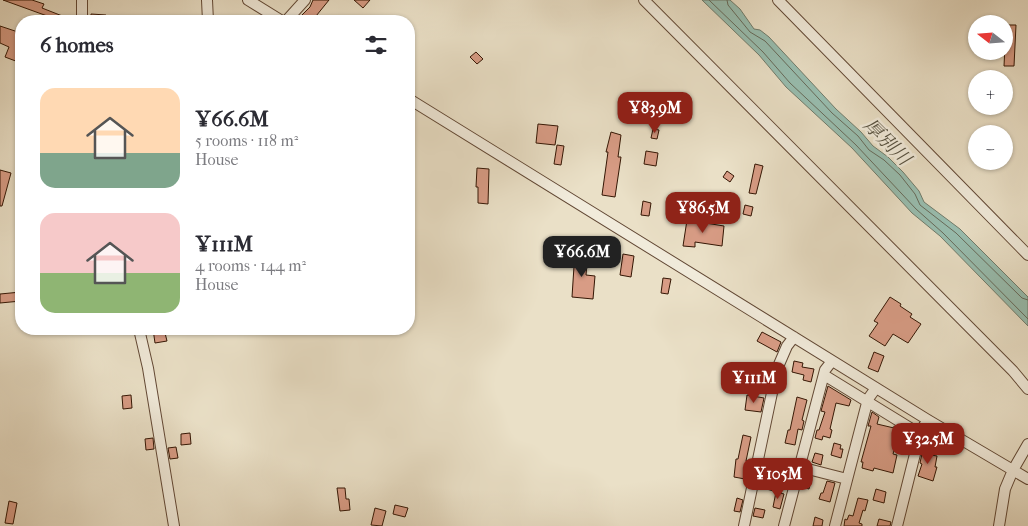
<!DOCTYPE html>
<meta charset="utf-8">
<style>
body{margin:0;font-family:"IM FELL French Canon","Noto Serif JP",serif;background:#f2f2f3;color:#2b2b33;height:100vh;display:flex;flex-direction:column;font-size:19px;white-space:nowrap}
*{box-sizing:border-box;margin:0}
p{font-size:16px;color:#7c7c81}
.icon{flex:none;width:28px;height:28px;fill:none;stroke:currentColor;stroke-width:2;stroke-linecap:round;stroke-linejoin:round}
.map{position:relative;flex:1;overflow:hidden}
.panel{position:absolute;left:15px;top:15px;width:400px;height:320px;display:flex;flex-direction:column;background:#fff;border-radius:20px;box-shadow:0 1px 4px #0004}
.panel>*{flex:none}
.needle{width:32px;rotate:287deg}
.tools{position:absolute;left:968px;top:15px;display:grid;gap:10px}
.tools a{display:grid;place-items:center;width:45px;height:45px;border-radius:50%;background:#fff;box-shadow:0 1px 4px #0004;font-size:25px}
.price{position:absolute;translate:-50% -42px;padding:0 11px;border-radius:10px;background:#8f2418;color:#fff;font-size:16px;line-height:32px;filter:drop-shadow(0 1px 2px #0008)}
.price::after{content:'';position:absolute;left:50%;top:30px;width:15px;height:11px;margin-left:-8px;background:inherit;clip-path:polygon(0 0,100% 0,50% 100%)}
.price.active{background:#222;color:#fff}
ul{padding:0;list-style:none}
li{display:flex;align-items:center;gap:15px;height:125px;padding:0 25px}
li span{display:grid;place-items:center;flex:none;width:140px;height:100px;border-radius:15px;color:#555}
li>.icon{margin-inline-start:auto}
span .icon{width:60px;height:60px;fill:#fffc;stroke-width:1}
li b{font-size:21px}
h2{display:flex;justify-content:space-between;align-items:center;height:60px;padding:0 25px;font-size:21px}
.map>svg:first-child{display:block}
.water{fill:#98beb0;stroke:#707b6b}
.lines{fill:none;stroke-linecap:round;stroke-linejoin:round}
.shore{stroke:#666a5a;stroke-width:1}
.building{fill:#d89c85;stroke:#341604}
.minor-casing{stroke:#624835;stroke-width:12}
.minor{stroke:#f1ebdb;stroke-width:10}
.labels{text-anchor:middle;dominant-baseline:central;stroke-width:5;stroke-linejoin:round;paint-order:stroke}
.water-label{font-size:19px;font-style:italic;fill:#575140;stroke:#f1ebdb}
</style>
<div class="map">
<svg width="1028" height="526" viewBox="0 0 1028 526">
<rect width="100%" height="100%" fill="#eae0c7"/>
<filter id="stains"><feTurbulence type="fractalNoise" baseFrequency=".004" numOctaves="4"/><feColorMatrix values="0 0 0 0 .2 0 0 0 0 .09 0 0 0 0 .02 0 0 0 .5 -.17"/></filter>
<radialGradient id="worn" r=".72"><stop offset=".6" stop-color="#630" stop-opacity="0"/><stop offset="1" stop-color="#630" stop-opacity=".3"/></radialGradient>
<!-- water -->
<path class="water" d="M702 0H730L740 9 754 29 760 30 769 37 836 109 861 132 873 146 888 157 903 172 919 191 924 202 960 229 1028 297V326L940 236 912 213 852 148 786 87 759 55Z"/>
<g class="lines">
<!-- shore -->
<path class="shore" d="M709 0 763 52 790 83 856 145 916 209 943 233 1028 319
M727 0 728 5 750 32 765 41 832 113 858 136 869 150 884 160 900 175 915 194 920 205 956 233 1022 298 1028 300"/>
</g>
<!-- building -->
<path class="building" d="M3 0H32L44 4 42 8 75 21H50V17Z
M313 0H329L312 21H306L301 16 310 7Z
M354 0H370L363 8Z
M91 14 106 15V21H91Z
M1006 25H1016L1014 66H1004Z
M0 26 21 33 16 51 21 53V63L5 57 9 47 0 43Z
M476 52 483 59 477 64 470 57Z
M538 124 558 126 555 145 536 143Z
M653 129 659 130 657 139 651 138Z
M611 132 621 135 618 157H621L615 197 602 195 608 152H606Z
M557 145 564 146 561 165 554 164Z
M646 151 658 153 656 166 644 164Z
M755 164 763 166 756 194 749 193Z
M477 168 489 169 488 204 478 203V187H476Z
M0 170 11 173 2 206H0Z
M727 171 734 176 730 182 723 177Z
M683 198 699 201 698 210 681 207Z
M643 201 651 203 649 216 641 215Z
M745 205 753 207 751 216 743 214Z
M687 220 724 226 722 246 695 242V247L683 246Z
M575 251 588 252 586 275 595 276 593 299 572 297Z
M623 254 634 256 631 277 620 275Z
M663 278 671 279 668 294 661 293Z
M21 292V301L0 303V294Z
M890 297 901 304 900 306 912 314 910 317 921 324 908 343 893 334 885 346 869 336 878 323 874 321Z
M153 329H164L167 341 155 343Z
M762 332 781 342 777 352 757 341Z
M874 352 884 356 878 372 868 368Z
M794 361 803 363 802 367 814 369 811 382 803 380 804 375 792 372Z
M756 372 769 374 765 392 760 391 761 382 749 380 750 373 755 374Z
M828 386 851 400 849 406 836 403 830 429 832 430 830 438 823 436 822 440 815 438 817 430H819L825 412 821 411Z
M131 395 132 408 123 409 122 396Z
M747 395 764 398 761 412 745 410Z
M797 397 807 400 802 420 804 421 802 430 798 429 795 445 785 443 788 430H790Z
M872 412 879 417 877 424 894 428V426L902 431 900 440H897L893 454 897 455 893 473 874 468 873 471 862 468 863 462H861L871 426H868Z
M190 433 191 444 181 445V434Z
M743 435 751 437 746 461H748L747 466 749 467 748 476 746 475 745 479 734 477 736 459H738Z
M153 438 154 449 146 450 145 439Z
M834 443 841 445 840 449H843L841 458 831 455Z
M176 447 178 458 170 459 168 448Z
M923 449 932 451 931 455 937 456 935 467H937L933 481 918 476 922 464 920 463Z
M815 453 823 455 821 465 812 462Z
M764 466 780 470 781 466 789 468 781 493 759 487Z
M805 475 812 477 809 489 802 487Z
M827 481 835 483 830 502 819 499 821 493H823Z
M337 488H345L346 499H349L350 510 340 511Z
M876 489 886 492 884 503 873 500Z
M776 492 784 494 780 509 773 507Z
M737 498 743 500 740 512 734 511Z
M858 498 868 500 865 511 863 510 859 523 862 524V526H844L845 519 847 520 849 515 853 516Z
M9 501 17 503 13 524 5 523Z
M395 505 408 508 405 517 393 514Z
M375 508 386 511 382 526 371 525Z
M755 508 765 510 763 518 753 516Z
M815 517 823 520 822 526H813Z
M879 519 891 522 890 526H877Z"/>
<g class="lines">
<defs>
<path id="minor" d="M207 0 208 21
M248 0 282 21
M644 0 1013 371 1028 389
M778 0 1028 255
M82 21V0
M286 21 305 0
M409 99 928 420 1028 479
M139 329 148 368 174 526
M824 375 920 434
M800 467 847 479
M744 526 777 369 787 346 794 337
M784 526 825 370 832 361
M835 526 868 399 876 388
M897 526 921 430 928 420
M999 526 1005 489 1013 470 1028 444"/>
</defs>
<!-- minor casing -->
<use href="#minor" class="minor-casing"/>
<!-- minor -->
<use href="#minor" class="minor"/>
</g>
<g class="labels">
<!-- water labels -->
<g class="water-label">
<text transform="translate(887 142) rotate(45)">厚別川</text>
</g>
</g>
<rect width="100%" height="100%" filter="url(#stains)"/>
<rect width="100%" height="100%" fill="url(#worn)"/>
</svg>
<div class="tools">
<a><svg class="needle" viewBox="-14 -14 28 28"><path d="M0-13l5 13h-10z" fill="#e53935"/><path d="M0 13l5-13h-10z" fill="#7c7c81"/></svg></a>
<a>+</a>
<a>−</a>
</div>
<b class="price" style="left:655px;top:134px">¥83.9M</b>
<b class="price" style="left:703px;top:234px">¥86.5M</b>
<b class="price active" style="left:582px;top:278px">¥66.6M</b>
<b class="price" style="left:754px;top:404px">¥111M</b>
<b class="price" style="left:928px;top:465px">¥32.5M</b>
<b class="price" style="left:778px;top:500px">¥105M</b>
<section class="panel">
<h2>6 homes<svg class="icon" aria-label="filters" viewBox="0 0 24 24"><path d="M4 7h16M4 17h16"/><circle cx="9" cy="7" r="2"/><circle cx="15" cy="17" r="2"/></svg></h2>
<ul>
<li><span style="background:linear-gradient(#ffd9b3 65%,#7fa58c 0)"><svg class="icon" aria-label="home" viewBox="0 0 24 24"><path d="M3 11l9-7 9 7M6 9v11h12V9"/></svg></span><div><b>¥66.6M</b><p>5 rooms · 118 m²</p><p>House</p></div></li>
<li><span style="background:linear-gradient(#f6c9c9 60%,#8fb573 0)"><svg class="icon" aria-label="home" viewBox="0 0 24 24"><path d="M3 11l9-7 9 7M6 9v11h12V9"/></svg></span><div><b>¥111M</b><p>4 rooms · 144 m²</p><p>House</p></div></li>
</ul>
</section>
</div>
